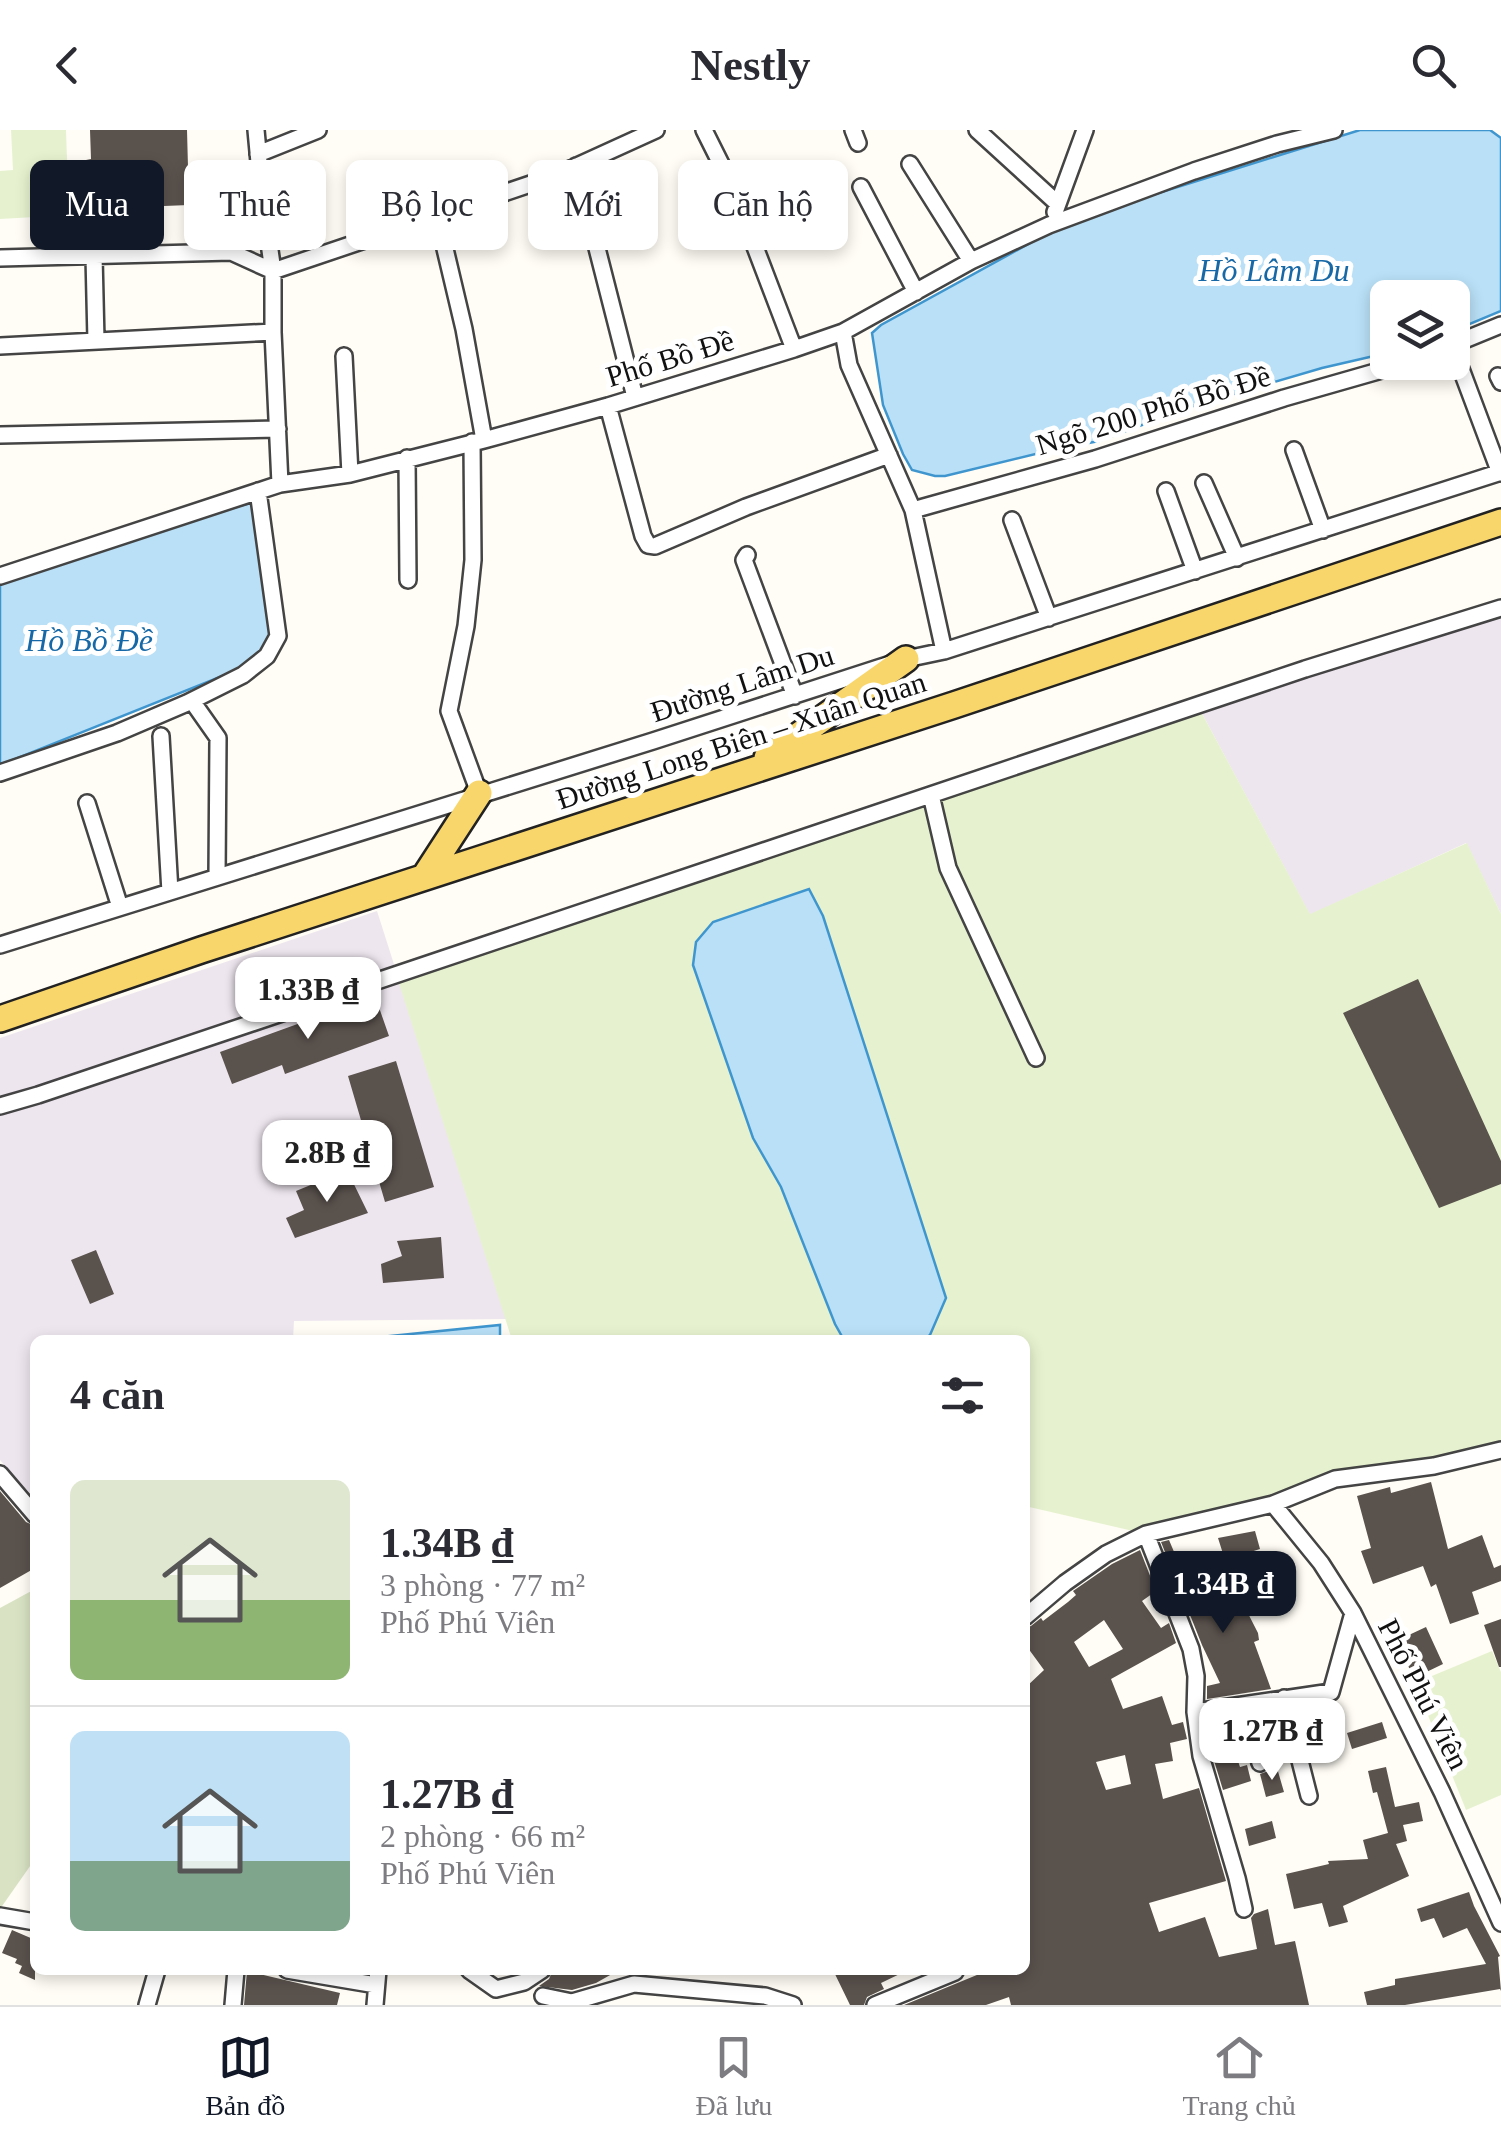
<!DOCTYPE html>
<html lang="vi">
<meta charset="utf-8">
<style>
body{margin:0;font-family:Georgia,serif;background:#f2f2f3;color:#2b2b33;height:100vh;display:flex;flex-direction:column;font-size:38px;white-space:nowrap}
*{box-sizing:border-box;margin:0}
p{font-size:32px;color:#7c7c81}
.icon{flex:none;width:55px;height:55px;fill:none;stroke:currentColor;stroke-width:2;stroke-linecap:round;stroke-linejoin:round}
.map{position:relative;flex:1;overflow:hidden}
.drawer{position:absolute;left:30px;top:1205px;width:1000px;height:640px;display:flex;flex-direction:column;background:#fff;border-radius:15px;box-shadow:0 5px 15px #0003}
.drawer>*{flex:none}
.banner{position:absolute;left:30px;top:30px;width:1000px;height:90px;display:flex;gap:20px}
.controls{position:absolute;left:1370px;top:150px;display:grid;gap:20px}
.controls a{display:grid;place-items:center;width:100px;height:100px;border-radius:15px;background:#fff;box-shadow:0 5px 15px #0003;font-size:50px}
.price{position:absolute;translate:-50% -85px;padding:0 22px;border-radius:20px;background:#fff;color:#222;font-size:32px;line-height:65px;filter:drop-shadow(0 2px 5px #0008)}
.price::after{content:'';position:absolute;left:50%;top:60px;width:30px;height:22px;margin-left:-15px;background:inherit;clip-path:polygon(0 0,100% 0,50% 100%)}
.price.on{background:#111827;color:#fff}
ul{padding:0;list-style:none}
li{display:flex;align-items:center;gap:30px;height:250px;padding:0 40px}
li+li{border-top:2px solid #e1e1e2}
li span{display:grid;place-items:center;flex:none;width:280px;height:200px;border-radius:15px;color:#555}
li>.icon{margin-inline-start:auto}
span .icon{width:120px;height:120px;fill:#fffc;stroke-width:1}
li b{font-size:42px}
h2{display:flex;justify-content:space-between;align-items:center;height:120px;padding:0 40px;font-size:42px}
.tag{padding:0 35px;border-radius:15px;background:#fff;box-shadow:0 5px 15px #0003;font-size:35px;line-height:90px}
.tag.on{background:#111827;color:#fff}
header{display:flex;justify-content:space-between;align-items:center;height:130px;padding:0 40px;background:#fff;font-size:45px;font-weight:600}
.dock{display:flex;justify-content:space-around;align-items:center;height:140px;border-top:2px solid #e1e1e2;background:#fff;font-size:28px;color:#7c7c81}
.dock a{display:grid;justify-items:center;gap:5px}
.dock .on{color:#111827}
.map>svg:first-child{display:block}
.industrial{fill:#eee6ef}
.cemetery{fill:#d9e3c4}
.pitch{fill:#e6f2cf}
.water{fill:#b9e0f7;stroke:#3f96cf;stroke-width:2.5}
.building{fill:#5a524d;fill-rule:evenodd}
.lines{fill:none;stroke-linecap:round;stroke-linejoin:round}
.minor-casing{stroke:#444;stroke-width:20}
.primary-casing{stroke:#222;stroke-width:30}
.minor{stroke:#fff;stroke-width:15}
.primary{stroke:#f9d66b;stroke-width:25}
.labels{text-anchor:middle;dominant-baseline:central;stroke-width:10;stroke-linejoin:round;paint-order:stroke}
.street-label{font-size:30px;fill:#111;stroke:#fff}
.water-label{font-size:32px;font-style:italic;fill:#1768a6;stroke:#fff}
</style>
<header><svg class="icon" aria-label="back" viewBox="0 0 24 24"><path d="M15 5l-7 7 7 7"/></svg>Nestly<svg class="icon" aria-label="search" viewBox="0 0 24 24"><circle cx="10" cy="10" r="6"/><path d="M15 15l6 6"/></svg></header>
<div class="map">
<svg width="1501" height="1875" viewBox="0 0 1501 1875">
<rect width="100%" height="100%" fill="#fffdf5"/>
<!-- industrial -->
<path class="industrial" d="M1501 485V784L1466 713 1310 785 1198 576Z
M377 781 507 1189 294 1191 293 1210H35V1369L0 1330V908Z"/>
<!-- cemetery -->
<path class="cemetery" d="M35 1459V1729L0 1779V1478Z"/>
<!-- pitch -->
<path class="pitch" d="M11 0H66L69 85 0 89V41L13 40Z
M1198 576 1310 784 1467 713 1501 784V1317L1335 1349 1146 1404 1025 1376V1210H512L396 844Z
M1492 1521 1501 1542V1665L1466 1680 1415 1553Z"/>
<!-- water -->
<path class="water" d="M1360 0H1490L1501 8V181L1453 201 1452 168H1388L1387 223 1322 238 1193 276 1099 311 1052 320 945 346H935L912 340 903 324 883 275 872 203 881 195 1041 107 1101 81Z
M259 371 275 511 255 533 0 635V453L165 395Z
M809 759 823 786 946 1168 930 1205 922 1210H844L835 1194 781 1057 753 1008 693 835 696 812 713 792Z
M500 1195V1210H351Z"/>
<!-- building -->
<path class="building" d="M90 0H187L189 75 88 79 86 30 91 29Z
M1418 849 1501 1031V1054L1439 1078 1343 883Z
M375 866 389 906 285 944 282 935 232 954 220 922Z
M396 931 434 1057 385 1072 348 946Z
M347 1040 368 1083 295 1108 286 1088 304 1080 296 1061Z
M441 1107 444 1148 383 1153 381 1134 402 1126 397 1111Z
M96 1120 114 1164 90 1174 71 1130Z
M1431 1352 1448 1419 1482 1405 1494 1438 1501 1435V1451L1472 1462 1479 1484 1450 1494 1436 1454 1431 1457 1423 1436 1373 1454 1361 1421 1371 1418 1357 1366 1390 1357 1391 1363Z
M0 1361 26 1392 35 1396V1438L0 1458Z
M1255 1401 1260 1419 1225 1430 1218 1408Z
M1169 1410 1183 1443 1188 1441 1204 1473 1235 1458 1258 1503 1259 1510 1254 1512 1271 1559 1207 1569V1556L1220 1553 1202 1515 1161 1412Z
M1140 1420 1156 1461 1142 1471 1161 1498 1169 1493 1176 1513 1111 1549 1123 1579 1162 1566 1172 1595 1183 1592 1187 1609 1170 1613 1173 1631 1155 1634 1163 1669 1199 1658 1226 1751 1149 1773 1159 1802 1205 1787 1219 1827 1257 1819 1251 1788 1254 1784 1268 1779 1275 1815 1295 1811 1309 1875H1011L1009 1867 986 1875H904L989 1840H1025V1558L1044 1540 1025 1514V1498L1031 1496 1041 1488 1043 1491 1068 1472 1076 1465 1073 1461 1112 1434ZM1104 1490 1123 1519 1089 1537 1074 1512ZM1125 1625 1131 1654 1106 1660 1096 1632Z
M1501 1489V1537H1499L1484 1495Z
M1426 1497 1443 1534 1414 1548 1396 1511Z
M1237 1587 1242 1607 1231 1610 1240 1637 1247 1635 1251 1651 1223 1660 1212 1624 1208 1593Z
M1382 1592 1387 1608 1352 1619 1347 1603Z
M1386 1637 1395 1677 1419 1672 1423 1691 1403 1695 1407 1711 1396 1714 1409 1746 1343 1776 1348 1792 1329 1797 1322 1773 1294 1779 1286 1744 1329 1734 1328 1731 1368 1729 1363 1710 1388 1703 1377 1662 1373 1663 1368 1641Z
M1277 1638 1284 1662 1266 1667 1260 1644Z
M1272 1691 1276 1708 1249 1716 1245 1699Z
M1469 1762 1474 1776 1500 1826 1498 1827 1501 1861 1500 1859 1405 1875H1367L1364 1862 1395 1855V1849L1486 1834 1467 1798 1443 1808 1434 1788 1421 1792 1417 1779Z
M12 1800 33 1809 35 1805V1850L19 1843 22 1836 15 1833 17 1829 2 1823Z
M553 1840H619L596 1853 572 1860 539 1856 549 1849Z
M833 1840H908L881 1853 884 1859 867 1867 864 1875H850Z
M247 1841 340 1863 337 1875H244Z"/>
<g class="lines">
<defs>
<path id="minor" d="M256 0 262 65 273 141V202L280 354
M704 0 731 54 794 219
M853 0 858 13
M977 0 1058 74
M258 24 318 0
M910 34 971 131
M576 36 635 267
M861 57 916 162
M1055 82 1085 0
M437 85 464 199 484 310
M94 126 96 211
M0 128 231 122 273 141 557 45 656 0
M843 202 849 235 913 380 944 521
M1452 215 1501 195
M0 216 273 202
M344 226 350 344
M1461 239 1500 343
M1498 246 1501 252
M608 276 643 406 648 415 655 416 746 377 889 325
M0 305 278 299
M472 312 473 430 466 496 449 581 479 663
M1294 320 1323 400
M407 328 408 450
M1204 353 1237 428
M1166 361 1195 441
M913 380 1095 329 1284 268 1410 232
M1012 390 1049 488
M747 425 744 430 795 566
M0 446 280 354 350 344 484 310 608 276 794 219 843 202 971 131 1049 95 1194 41 1277 14 1334 0
M192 571 218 608 217 747
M161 606 170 762
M0 643 117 603 187 573 243 545 267 526 278 506 258 361
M931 665 948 738 1036 928
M87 673 120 777
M0 815 653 611 906 529 944 521 1501 342
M0 976 38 965 1305 539 1501 478
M0 1344 35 1385
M1273 1374 1321 1433 1353 1483 1442 1662 1501 1793
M1146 1404 1191 1519 1196 1546 1195 1582 1201 1626 1237 1748 1244 1779
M1025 1487 1065 1453 1106 1424 1146 1404 1273 1374 1335 1349 1434 1336 1501 1320
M1284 1568 1309 1666
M1245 1575 1260 1633
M1195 1582 1331 1562 1353 1483
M0 1786 35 1792
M287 1840 376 1855
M469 1840 496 1859 524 1852 542 1840
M543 1866 572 1872 634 1854 765 1866 793 1875
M147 1875 157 1840
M233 1875 236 1840
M375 1875 378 1840
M875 1875 955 1842"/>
<path id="primary" d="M767 628 906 529
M425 746 479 663
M0 889 201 820 954 575 1501 392"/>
</defs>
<!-- minor casing -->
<use href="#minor" class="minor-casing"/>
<!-- primary casing -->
<use href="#primary" class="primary-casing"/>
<!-- minor -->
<use href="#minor" class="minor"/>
<!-- primary -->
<use href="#primary" class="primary"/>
</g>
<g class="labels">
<!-- street labels -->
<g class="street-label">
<text transform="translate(670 228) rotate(-17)">Phố Bồ Đề</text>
<text transform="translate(1153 280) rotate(-17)">Ngõ 200 Phố Bồ Đề</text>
<text transform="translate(742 553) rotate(-18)">Đường Lâm Du</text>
<text transform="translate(741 610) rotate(-18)">Đường Long Biên – Xuân Quan</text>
<text transform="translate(1424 1564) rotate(63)">Phố Phú Viên</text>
</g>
<!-- water labels -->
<g class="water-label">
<text x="1274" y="140">Hồ Lâm Du</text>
<text x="89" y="510">Hồ Bồ Đề</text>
</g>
</g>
</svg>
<div class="controls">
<a><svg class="icon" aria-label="layers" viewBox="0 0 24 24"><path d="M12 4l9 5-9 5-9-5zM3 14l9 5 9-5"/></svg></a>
</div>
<b class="price" style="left:308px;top:912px">1.33B ₫</b>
<b class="price" style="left:327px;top:1075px">2.8B ₫</b>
<b class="price on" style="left:1223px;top:1506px">1.34B ₫</b>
<b class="price" style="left:1272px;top:1653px">1.27B ₫</b>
<div class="banner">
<a class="tag on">Mua</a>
<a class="tag">Thuê</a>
<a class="tag">Bộ lọc</a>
<a class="tag">Mới</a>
<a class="tag">Căn hộ</a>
</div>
<section class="drawer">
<h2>4 căn<svg class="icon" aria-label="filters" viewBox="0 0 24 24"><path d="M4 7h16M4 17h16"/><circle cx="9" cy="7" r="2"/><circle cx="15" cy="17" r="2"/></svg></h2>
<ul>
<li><span style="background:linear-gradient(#dfe7d0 60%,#8fb573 0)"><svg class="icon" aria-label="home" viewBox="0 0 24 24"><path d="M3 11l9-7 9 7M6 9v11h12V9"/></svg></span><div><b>1.34B ₫</b><p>3 phòng · 77 m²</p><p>Phố Phú Viên</p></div></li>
<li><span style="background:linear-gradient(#bfe0f5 65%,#7fa58c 0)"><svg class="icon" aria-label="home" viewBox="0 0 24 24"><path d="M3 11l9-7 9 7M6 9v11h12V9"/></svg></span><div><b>1.27B ₫</b><p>2 phòng · 66 m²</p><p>Phố Phú Viên</p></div></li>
</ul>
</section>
</div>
<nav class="dock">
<a class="on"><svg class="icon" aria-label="map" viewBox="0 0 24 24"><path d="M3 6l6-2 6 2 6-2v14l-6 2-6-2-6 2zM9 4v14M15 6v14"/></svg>Bản đồ</a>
<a><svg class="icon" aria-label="saved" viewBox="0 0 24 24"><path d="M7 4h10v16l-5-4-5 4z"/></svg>Đã lưu</a>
<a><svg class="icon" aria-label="home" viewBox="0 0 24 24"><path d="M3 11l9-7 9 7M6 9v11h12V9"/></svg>Trang chủ</a>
</nav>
